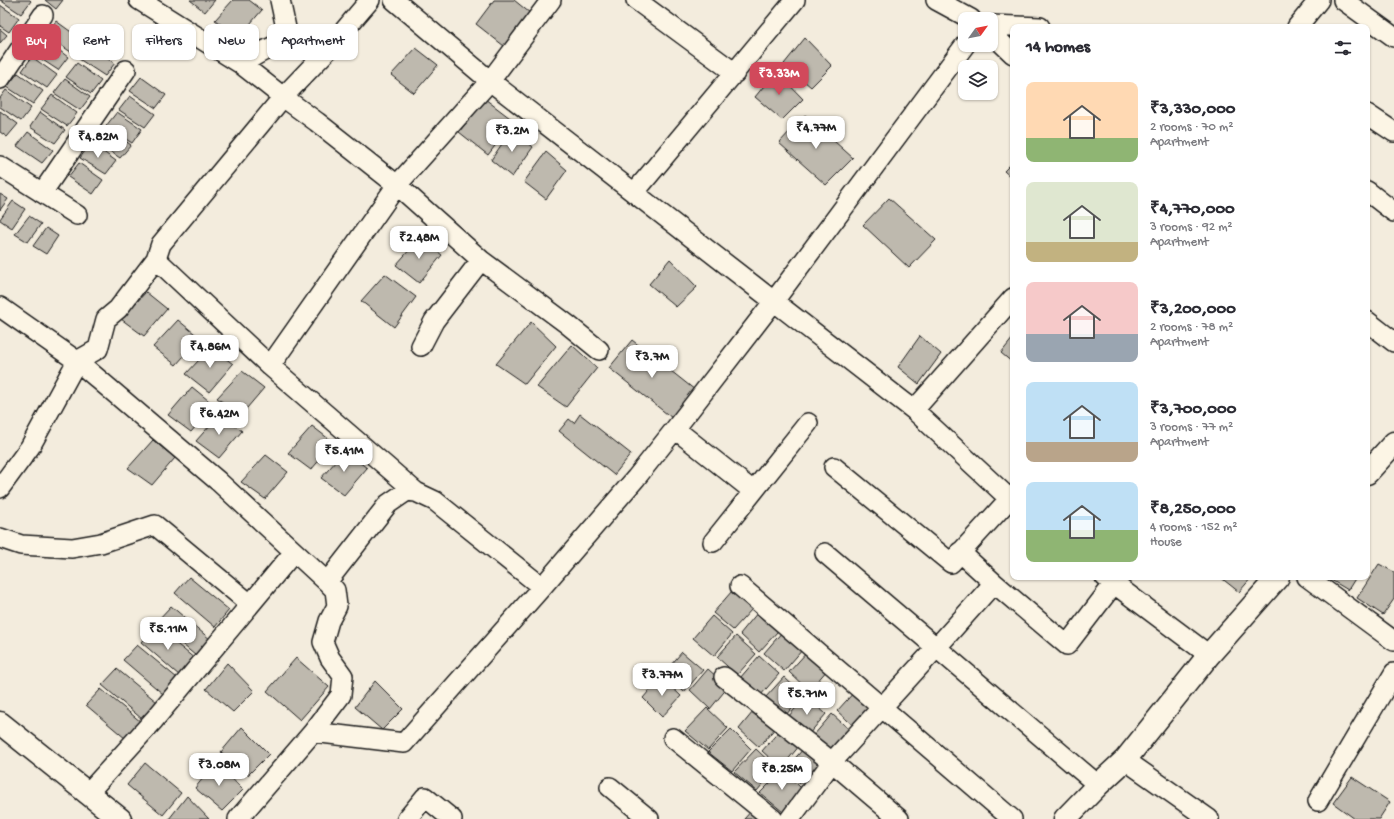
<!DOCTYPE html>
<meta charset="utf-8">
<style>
body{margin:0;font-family:"Gochi Hand",sans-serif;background:#f7f7f7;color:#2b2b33;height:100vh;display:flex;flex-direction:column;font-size:15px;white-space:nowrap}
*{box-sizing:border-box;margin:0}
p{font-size:13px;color:#7c7c81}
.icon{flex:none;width:22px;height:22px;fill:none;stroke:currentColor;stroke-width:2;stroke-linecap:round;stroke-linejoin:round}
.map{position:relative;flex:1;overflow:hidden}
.panel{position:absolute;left:1010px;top:24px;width:360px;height:556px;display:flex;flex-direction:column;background:#fff;border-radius:8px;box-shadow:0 1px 3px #0004}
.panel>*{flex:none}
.hud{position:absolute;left:12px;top:24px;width:380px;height:36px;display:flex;gap:8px}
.needle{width:26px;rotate:57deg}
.controls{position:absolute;left:958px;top:12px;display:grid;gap:8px}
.controls a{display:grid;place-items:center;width:40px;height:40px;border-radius:8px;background:#fff;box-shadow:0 1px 3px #0004;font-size:20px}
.price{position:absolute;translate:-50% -34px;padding:0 9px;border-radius:8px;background:#fff;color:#222;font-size:13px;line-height:26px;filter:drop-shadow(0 1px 2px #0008)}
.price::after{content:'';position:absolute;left:50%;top:24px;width:12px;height:9px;margin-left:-6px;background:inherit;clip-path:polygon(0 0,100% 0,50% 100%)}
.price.selected{background:#d1495b;color:#fff}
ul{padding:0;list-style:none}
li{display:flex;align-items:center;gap:12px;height:100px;padding:0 16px}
li span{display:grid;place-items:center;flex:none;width:112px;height:80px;border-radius:8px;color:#555}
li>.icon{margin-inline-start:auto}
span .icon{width:48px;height:48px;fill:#fffc;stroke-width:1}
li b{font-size:17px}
h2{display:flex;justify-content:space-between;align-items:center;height:48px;padding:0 16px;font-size:17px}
.chip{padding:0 14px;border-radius:8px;background:#fff;box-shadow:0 1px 3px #0004;font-size:14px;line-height:36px}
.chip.selected{background:#d1495b;color:#fff}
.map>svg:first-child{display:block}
.building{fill:#beb9ae;stroke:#1c1c1c}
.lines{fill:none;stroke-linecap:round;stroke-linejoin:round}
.street-casing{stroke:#1c1c1c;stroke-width:22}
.secondary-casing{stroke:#1c1c1c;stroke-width:25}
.street{stroke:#fcf5e5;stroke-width:19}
.secondary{stroke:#fcf5e5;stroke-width:22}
</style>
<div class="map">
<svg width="1394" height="819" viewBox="0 0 1394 819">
<rect width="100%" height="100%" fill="#f3ecdd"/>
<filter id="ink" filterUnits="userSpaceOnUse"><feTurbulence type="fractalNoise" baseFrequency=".025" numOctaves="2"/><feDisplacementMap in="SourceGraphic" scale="8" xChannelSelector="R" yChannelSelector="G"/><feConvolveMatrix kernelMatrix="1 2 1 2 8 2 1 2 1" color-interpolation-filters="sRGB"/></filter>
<g filter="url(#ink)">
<!-- building -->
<path class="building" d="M0 0H30L31 1 21 14Z
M45 0H63L56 9Z
M190 0H215L205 12Z
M233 0H249L262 10 239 37 215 20Z
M494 0H514L530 13 504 46 476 24Z
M0 5 19 18 9 32 0 26Z
M56 21 81 39 71 52 45 35Z
M0 29 7 35 0 43Z
M805 38 832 66 811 87 784 64Z
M44 39 68 57 58 70 32 53Z
M90 45 115 63 105 76 79 59Z
M416 48 438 65 414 93 391 75Z
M32 57 57 75 47 88 22 71Z
M77 63 101 81 91 94 66 77Z
M776 71 803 99 782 120 755 97Z
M18 73 43 91 33 104 7 87Z
M141 77 166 95 156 108 130 91Z
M65 79 90 97 80 110 54 93Z
M6 90 31 108 21 121 0 107V98Z
M52 95 77 113 67 126 41 109Z
M130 96 155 114 145 127 119 110Z
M485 99 514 121 488 155 459 132Z
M0 111 18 124 7 137 0 132Z
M40 112 65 130 55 143 30 127Z
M117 112 142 129 132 143 106 126Z
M805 115 853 158 826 185 779 143Z
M106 127 131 145 120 158 95 141Z
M512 129 533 147 512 177 491 160Z
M28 132 53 150 42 163 17 146Z
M91 143 116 161 106 174 80 158Z
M546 152 567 170 546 199 524 182Z
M1013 162V179L1004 171Z
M79 163 103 180 93 194 68 177Z
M0 194 8 199 0 210Z
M889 198 936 240 909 268 863 225Z
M13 201 25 209 12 228 0 220V219Z
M29 216 41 224 28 242 15 234Z
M46 228 58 236 46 254 33 246Z
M420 238 442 255 419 283 396 265Z
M670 259 697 287 676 307 649 284Z
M385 274 416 297 394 327 361 301Z
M146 292 167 309 144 336 121 319Z
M178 320 200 338 176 365 153 347Z
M531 322 556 346 525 384 496 364Z
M920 336 941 354 919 384 898 367Z
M1013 338V363L1001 353Z
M632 340 695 390 672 418 609 368Z
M572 345 597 368 566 407 537 387Z
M211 347 233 364 209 392 186 374Z
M242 371 264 388 241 415 217 398Z
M192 387 214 405 191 432 168 415Z
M220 414 242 431 219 458 196 441Z
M580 414 631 454 614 475 559 431 569 419 574 423Z
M312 426 334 443 311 470 288 453Z
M153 440 175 458 152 485 128 468Z
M345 451 367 468 344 495 321 478Z
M266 455 288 472 265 499 241 482Z
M1379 564 1394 572V599L1383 615 1357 598Z
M189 577 229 610 215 627 175 593Z
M1220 577H1252L1239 592Z
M1326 577H1356L1348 590Z
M732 591 752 609 733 630 713 613Z
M171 606 211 640 196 656 156 622Z
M758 612 778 631 759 652 740 634Z
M712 616 732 634 714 656 693 638Z
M155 626 195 659 180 676 141 642Z
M783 631 803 649 784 671 764 653Z
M736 636 756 654 737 675 717 657Z
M137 645 177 678 163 694 123 660Z
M808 651 828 669 809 691 789 672Z
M682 652 703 670 684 692 664 673Z
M759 656 779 674 760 696 740 678Z
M296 658 329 687 300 720 267 691Z
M227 663 254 691 233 712 206 689Z
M117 669 157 702 142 719 102 685Z
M708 669 728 687 710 709 690 690Z
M661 677 681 696 662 717 643 698Z
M784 677 803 695 785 716 765 698Z
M375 681 403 709 382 730 355 707Z
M101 689 141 722 126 739 86 705Z
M856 690 876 708 857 729 837 711Z
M806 696 826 714 808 735 788 717Z
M757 707 777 726 759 747 739 729Z
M707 708 728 728 708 750 685 731Z
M832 714 852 732 833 753 813 736Z
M242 727 269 754 248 775 221 752Z
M731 729 751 749 732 771 708 752Z
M781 729 800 745 781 768 762 751Z
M804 748 826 766 806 788 785 770Z
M756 749 776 768 757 791 734 772Z
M216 762 243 790 222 811 195 788Z
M145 763 181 793 163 815 127 785Z
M783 770 803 790 783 812 760 793Z
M1352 777 1390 802 1379 819H1355L1333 803Z
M187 796 209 819H169Z
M754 808 765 819H744Z"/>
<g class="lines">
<defs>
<path id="street" d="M139 0 241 64 283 97 327 51 358 14 370 0
M280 0 289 42
M394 0 490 81 914 410 1013 502
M636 0 735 73
M936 0 971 19
M1343 0 1394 37
M991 25 1040 27
M1297 27 1319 0
M991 33 1013 54
M241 64C259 54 279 39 301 41 310 42 320 48 327 51
M0 79 43 15
M1367 114 1394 132
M0 166 77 215
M1367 191 1394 212
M42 193 126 70
M634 193 795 0
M156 259 118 309 106 319 98 349 77 361 218 481 327 582 388 504 407 491 416 492 435 501 542 587
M0 307 77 361 30 447 0 488
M1367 321 1394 342
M421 346 434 321 481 260
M270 366 397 185 490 81 551 0
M914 410 1013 298
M675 429 753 491
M834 467 951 563 1013 495
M416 492 270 366 156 259 161 244 283 97 317 122 397 185 481 260 567 324 599 350
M0 538 21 545 72 548 101 543 155 525 250 604
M713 542 808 423
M825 553 1098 785
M1105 577 1209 655
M1307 577 1394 641
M994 583 1067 645 1119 577
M740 586 1012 819
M724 677 832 762 899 819
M313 732 341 695 343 676 330 658 323 642 329 621 337 606 335 590 327 582
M673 738 773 819
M1125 760 1209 819
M610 787 649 819
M87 794 154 720 294 552
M1318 801 1394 673
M238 819 313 732 404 743 542 587 636 478 675 429 774 301 965 45
M407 819 425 797 452 819
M790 819 832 762 936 648 994 583 960 552"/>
<path id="secondary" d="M1367 473 1394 443
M0 723 120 819
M1065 819 1098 785 1125 760 1209 655 1278 577"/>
</defs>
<!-- street casing -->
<use href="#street" class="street-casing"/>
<!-- secondary casing -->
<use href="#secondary" class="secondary-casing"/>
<!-- street -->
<use href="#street" class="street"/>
<!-- secondary -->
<use href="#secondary" class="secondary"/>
</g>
</g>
</svg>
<div class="controls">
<a><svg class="needle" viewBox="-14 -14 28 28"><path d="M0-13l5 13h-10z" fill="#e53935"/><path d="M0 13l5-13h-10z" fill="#7c7c81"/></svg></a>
<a><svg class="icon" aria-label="layers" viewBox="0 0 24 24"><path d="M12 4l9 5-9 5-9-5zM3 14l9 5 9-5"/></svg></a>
</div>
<b class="price selected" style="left:779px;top:96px">₹3.33M</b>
<b class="price" style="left:816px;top:150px">₹4.77M</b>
<b class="price" style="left:512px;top:153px">₹3.2M</b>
<b class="price" style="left:98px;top:159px">₹4.82M</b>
<b class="price" style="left:419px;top:260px">₹2.48M</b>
<b class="price" style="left:210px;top:369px">₹4.86M</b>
<b class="price" style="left:652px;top:379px">₹3.7M</b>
<b class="price" style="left:219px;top:436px">₹6.42M</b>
<b class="price" style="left:344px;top:473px">₹5.41M</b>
<b class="price" style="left:168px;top:651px">₹5.11M</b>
<b class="price" style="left:662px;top:697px">₹3.77M</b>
<b class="price" style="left:807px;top:716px">₹5.71M</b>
<b class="price" style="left:219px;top:787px">₹3.08M</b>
<b class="price" style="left:782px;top:791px">₹8.25M</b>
<div class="hud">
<a class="chip selected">Buy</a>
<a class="chip">Rent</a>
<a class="chip">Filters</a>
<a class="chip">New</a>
<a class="chip">Apartment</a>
</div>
<section class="panel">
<h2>14 homes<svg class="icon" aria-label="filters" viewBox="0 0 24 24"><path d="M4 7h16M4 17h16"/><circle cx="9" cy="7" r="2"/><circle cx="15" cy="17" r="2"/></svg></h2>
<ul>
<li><span style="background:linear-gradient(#ffd9b3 70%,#8fb573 0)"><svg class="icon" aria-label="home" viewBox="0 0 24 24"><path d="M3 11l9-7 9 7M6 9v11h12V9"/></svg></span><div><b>₹3,330,000</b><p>2 rooms · 70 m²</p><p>Apartment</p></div></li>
<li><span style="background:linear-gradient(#dfe7d0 75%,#c2b280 0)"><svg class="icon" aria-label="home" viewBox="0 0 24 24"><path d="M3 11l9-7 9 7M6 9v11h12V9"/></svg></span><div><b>₹4,770,000</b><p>3 rooms · 92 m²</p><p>Apartment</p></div></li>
<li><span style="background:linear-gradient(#f6c9c9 65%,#9aa5b1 0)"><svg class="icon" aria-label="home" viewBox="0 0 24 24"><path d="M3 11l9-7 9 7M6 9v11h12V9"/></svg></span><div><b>₹3,200,000</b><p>2 rooms · 78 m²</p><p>Apartment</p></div></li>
<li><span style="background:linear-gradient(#bfe0f5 75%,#b9a48a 0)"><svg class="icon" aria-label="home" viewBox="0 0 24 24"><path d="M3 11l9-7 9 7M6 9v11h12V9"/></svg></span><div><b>₹3,700,000</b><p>3 rooms · 77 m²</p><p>Apartment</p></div></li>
<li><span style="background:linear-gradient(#bfe0f5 60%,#8fb573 0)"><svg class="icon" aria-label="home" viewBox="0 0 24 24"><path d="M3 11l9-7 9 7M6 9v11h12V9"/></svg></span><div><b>₹8,250,000</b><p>4 rooms · 152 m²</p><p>House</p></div></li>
</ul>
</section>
</div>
